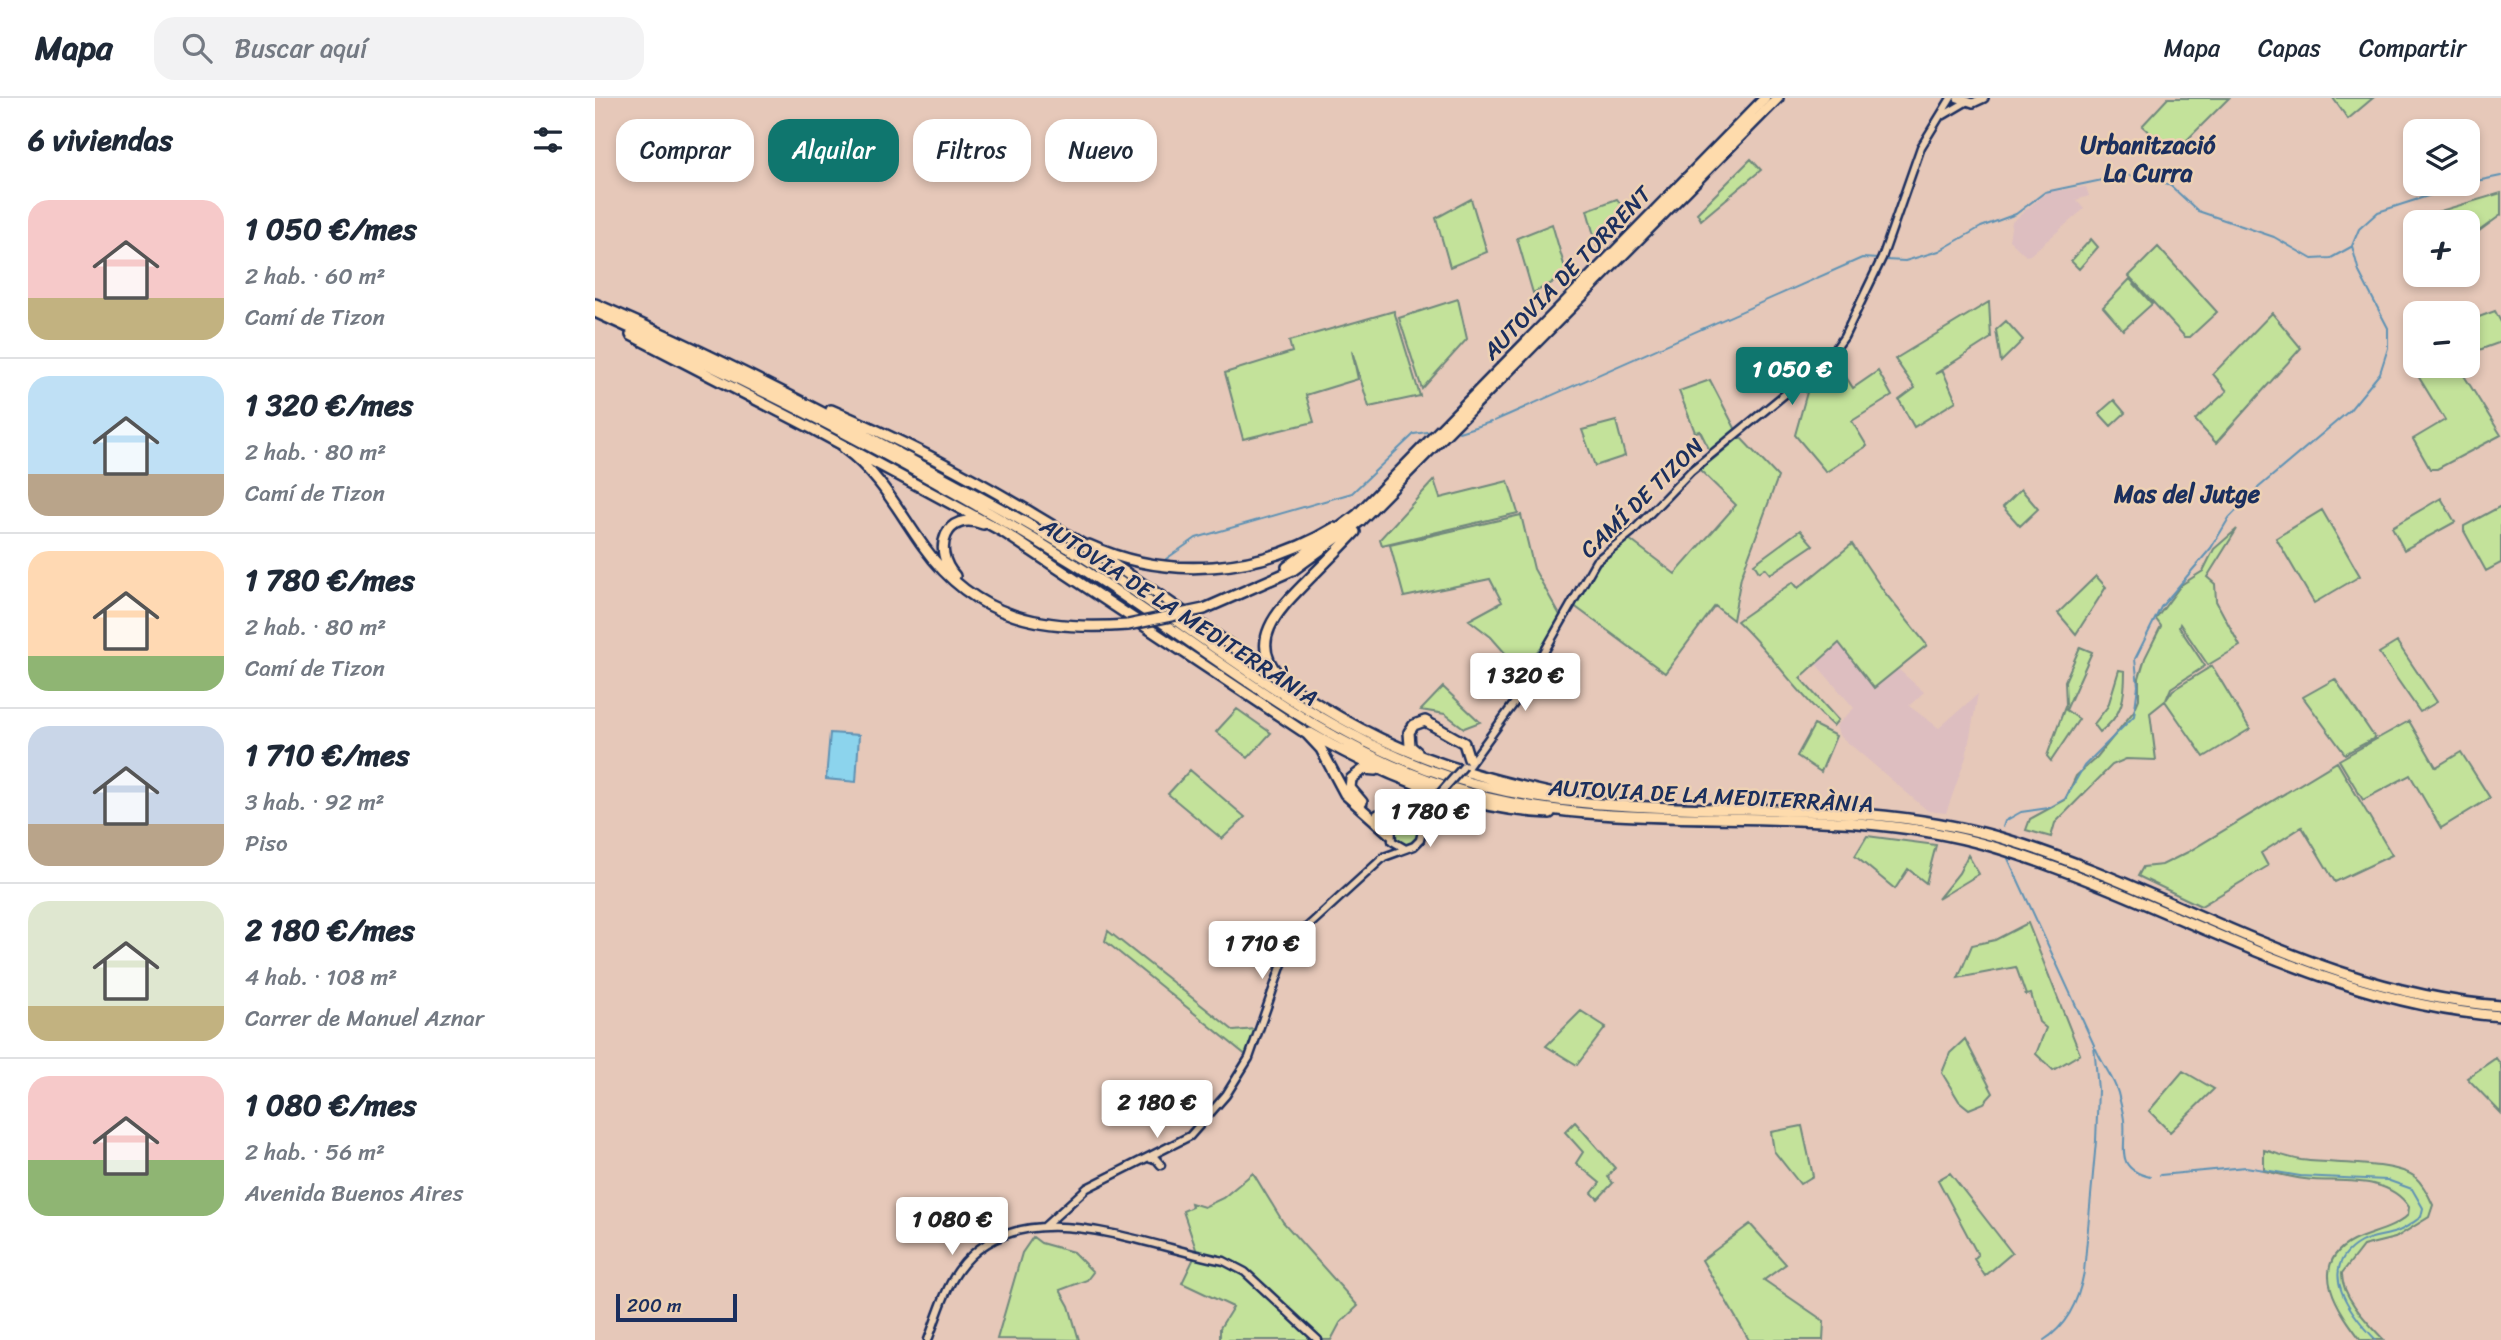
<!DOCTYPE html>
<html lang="es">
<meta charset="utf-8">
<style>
body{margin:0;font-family:Sriracha,sans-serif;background:#f2f2f3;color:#1f2937;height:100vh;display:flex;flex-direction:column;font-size:26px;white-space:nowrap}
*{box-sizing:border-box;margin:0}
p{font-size:23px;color:#747a83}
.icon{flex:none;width:38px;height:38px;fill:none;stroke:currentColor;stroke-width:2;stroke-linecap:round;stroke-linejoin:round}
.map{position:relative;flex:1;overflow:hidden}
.sheet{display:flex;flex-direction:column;background:#fff;width:595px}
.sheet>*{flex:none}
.hud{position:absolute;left:21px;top:21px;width:665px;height:63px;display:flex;gap:14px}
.tools{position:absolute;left:1808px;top:21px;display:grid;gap:14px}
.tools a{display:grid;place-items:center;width:77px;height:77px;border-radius:14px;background:#fff;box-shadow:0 4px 10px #0003;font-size:35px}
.scale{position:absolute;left:21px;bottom:18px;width:121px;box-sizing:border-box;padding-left:7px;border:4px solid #1b2f5e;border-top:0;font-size:19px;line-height:24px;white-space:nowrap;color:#1b2f5e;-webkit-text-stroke:5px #edd1b3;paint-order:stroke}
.price{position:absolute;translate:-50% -60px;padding:0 16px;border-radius:7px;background:#fff;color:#222;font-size:23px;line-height:46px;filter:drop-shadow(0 2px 4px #0008)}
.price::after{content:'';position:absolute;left:50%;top:42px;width:21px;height:16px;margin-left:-10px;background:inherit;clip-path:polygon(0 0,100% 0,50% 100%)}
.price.active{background:#0f766e;color:#fff}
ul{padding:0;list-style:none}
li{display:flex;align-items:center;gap:21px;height:175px;padding:0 28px}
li+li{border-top:2px solid #e0e1e3}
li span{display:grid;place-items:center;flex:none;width:196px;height:140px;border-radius:21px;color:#555}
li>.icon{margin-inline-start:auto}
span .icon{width:84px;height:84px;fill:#fffc;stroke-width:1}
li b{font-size:30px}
h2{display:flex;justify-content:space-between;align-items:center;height:84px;padding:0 28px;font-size:30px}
.tag{padding:0 24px;border-radius:21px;background:#fff;box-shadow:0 4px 10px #0003;font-size:24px;line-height:63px}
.tag.active{background:#0f766e;color:#fff}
header{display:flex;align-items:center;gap:42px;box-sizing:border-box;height:98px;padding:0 35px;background:#fff;border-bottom:2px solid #e0e1e3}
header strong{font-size:33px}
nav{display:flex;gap:38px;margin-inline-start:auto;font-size:24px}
.search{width:490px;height:63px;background:#f2f2f3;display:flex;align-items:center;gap:18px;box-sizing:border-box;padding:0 24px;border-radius:21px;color:#747a83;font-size:26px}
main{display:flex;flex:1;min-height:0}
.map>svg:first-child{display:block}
.built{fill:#ddbec0}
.green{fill:#c3e29a;stroke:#6f887c;stroke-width:2}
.water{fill:#8cd4ed;stroke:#5f92b4;stroke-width:2}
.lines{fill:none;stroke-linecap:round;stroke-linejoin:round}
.stream{stroke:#5f92b4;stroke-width:2}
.tertiary-casing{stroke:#1b2f5e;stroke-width:11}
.secondary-casing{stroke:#1b2f5e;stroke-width:12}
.motorway-casing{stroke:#1b2f5e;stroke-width:14}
.tertiary{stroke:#edd1b3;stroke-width:6}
.secondary{stroke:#edd1b3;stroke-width:7}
.motorway{stroke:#fedbac;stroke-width:9}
.tertiary-bridge-casing{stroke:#1b2f5e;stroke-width:11;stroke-linecap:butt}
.motorway-bridge-casing{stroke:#1b2f5e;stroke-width:14;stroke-linecap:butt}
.tertiary-bridge{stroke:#edd1b3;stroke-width:6}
.motorway-bridge{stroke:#fedbac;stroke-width:9}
.labels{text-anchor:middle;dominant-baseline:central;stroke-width:5;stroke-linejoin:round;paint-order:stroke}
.street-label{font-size:23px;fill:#1b2f5e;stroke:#edd1b3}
.neighbourhood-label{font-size:24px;font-weight:bold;fill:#1b2f5e;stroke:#edd1b3}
</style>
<header>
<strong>Mapa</strong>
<div class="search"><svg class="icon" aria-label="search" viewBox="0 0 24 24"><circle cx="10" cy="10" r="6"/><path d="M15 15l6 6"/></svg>Buscar aquí</div>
<nav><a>Mapa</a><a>Capas</a><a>Compartir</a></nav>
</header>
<main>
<section class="sheet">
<h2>6 viviendas<svg class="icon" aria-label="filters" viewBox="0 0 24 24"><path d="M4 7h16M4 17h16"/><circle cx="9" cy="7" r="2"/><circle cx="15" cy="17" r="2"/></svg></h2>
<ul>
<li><span style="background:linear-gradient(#f6c9c9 70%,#c2b280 0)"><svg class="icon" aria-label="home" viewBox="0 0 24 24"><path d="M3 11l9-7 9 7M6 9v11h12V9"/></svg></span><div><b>1 050 €/mes</b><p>2 hab. · 60 m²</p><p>Camí de Tizon</p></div></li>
<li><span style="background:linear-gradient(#bfe0f5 70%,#b9a48a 0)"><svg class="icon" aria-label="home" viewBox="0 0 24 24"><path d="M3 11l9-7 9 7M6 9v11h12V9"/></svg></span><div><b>1 320 €/mes</b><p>2 hab. · 80 m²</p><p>Camí de Tizon</p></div></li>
<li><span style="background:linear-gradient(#ffd9b3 75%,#8fb573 0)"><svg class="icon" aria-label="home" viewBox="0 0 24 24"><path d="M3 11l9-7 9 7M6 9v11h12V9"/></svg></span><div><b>1 780 €/mes</b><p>2 hab. · 80 m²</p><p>Camí de Tizon</p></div></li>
<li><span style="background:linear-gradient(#c9d6e8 70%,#b9a48a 0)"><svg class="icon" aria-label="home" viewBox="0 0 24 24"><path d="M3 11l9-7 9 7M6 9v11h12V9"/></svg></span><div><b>1 710 €/mes</b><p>3 hab. · 92 m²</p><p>Piso</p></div></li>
<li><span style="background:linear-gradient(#dfe7d0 75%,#c2b280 0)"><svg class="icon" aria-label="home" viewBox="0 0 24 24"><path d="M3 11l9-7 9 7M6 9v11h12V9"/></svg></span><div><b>2 180 €/mes</b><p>4 hab. · 108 m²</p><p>Carrer de Manuel Aznar</p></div></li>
<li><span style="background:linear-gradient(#f6c9c9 60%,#8fb573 0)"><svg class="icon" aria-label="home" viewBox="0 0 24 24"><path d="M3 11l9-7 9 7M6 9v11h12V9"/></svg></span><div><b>1 080 €/mes</b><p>2 hab. · 56 m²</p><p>Avenida Buenos Aires</p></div></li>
</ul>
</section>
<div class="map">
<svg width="1906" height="1242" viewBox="0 0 1906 1242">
<rect width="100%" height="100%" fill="#e6c8b9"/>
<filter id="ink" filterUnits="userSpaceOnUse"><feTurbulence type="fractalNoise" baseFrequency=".0143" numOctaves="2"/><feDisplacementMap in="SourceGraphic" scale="14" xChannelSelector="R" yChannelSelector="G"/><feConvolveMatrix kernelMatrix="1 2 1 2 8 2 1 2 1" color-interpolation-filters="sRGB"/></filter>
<g filter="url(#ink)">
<!-- built -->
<path class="built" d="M1491 89 1494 98 1481 102 1489 111 1435 157 1431 158 1414 142 1417 124 1446 99 1452 94Z
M1244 545 1278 590 1303 571 1329 594 1314 608 1344 630 1383 596 1371 659 1351 715 1333 713 1244 637 1241 628 1259 610 1221 566Z"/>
<!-- green -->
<path class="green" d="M1573 0H1634L1585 49 1567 46 1547 28Z
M1738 0H1778L1753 21Z
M1156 61 1166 72 1106 122 1102 115Z
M1906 95V117L1873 141 1872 124H1843L1842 114Z
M876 101 892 154 855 169 841 120Z
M1022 101 1033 115 1002 148 992 112Z
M957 126 972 177 938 195 922 140Z
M1496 141 1503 149 1484 171 1476 163Z
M1563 149 1622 214 1595 239H1590L1534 178Z
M1535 181 1557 206 1528 232 1508 209Z
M863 201 872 241 827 291 804 220Z
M1394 204 1396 240 1340 276 1348 273 1361 303 1319 329 1304 302 1320 290 1300 261Z
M799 213 825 298 774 309 757 253 763 281 711 297 719 324 648 341 630 275 697 254 694 243Z
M1900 213 1906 224V244L1873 256V223Z
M1677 215 1706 250 1621 345 1600 322 1632 293 1618 276Z
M1411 223 1428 242 1406 264 1401 232Z
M1239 260 1258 290 1283 273 1297 298 1257 323 1272 348 1231 374 1200 337 1216 280Z
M1833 268H1863L1906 337 1842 371H1835L1818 341 1850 322 1820 273Z
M1115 282 1142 334 1116 355 1105 333 1100 334 1084 293Z
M1519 302 1530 315 1516 328 1504 315Z
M1021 323 1030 358 1000 368 987 332Z
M1145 339 1183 379 1146 479 1138 522 1120 508 1070 575 978 507 1003 467 1034 441 1080 476 1141 407 1105 372Z
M839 382 845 400 913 383 923 415 787 447 785 441Z
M1426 391 1443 411 1425 428 1408 409Z
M1846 400 1860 424 1809 452 1797 429Z
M1906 408V465L1891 473 1869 433V428Z
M1727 412 1765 478 1719 505 1681 440Z
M926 417 939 471 966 519 953 542 925 572 896 539 874 522 907 504 895 481 809 499 795 447Z
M1642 431 1612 479 1620 486 1621 503 1645 548 1613 567 1585 526 1584 529 1610 568 1576 590 1571 602 1578 592 1617 568 1655 631 1609 659 1570 603 1555 615 1561 662 1531 661 1517 667 1460 725 1456 739 1431 732 1435 721 1470 702 1481 678 1502 659 1539 613 1544 601V580L1550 560 1566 528 1561 521 1586 487 1608 473 1619 451Z
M1205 432 1218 447 1175 476 1170 470 1164 474 1159 466Z
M1257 446 1290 495 1332 547 1279 590 1244 545 1205 580 1243 622 1238 628C1202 595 1176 555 1142 523L1198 484 1203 490Z
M1501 478 1511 489 1481 536 1463 515Z
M1802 544 1842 604 1825 614 1784 555Z
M1485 549 1497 554 1471 612 1484 621 1456 663 1452 658 1471 606 1470 583Z
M1524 572 1530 573C1530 599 1528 617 1505 634L1499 626 1513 608Z
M1740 581 1780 640 1750 656 1708 599Z
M848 589 885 624 869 630 850 616 826 612Z
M642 611 676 635 653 660 621 634Z
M1814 623 1841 669 1866 654 1895 700 1846 730 1815 677 1768 702 1744 662Z
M1219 627 1241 638 1226 674 1202 658Z
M1742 664 1797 757 1740 784 1707 729 1666 755 1673 768 1606 808 1543 778 1548 769 1567 767 1593 754Z
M595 672 650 719 627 741 573 696Z
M798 735a13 13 0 1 1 26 0a13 13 0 1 1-26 0Z
M1272 738 1341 747 1331 785 1313 771 1300 791 1260 758Z
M1373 757 1384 776 1343 801 1364 775Z
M1433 825 1485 956 1458 972 1441 956 1451 930 1444 924 1436 896 1431 897 1421 869 1363 880 1377 847 1400 842Z
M513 833 639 933 661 931 652 958 510 843Z
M986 913 1011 929 982 967 951 948Z
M1370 941 1398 995 1389 1005 1374 1011 1364 1003 1347 975 1355 955Z
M1901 960 1906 967V1015L1872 980Z
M1588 973 1619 991 1575 1034 1554 1013Z
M980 1024 1020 1070 1013 1079 1018 1085 1003 1101 997 1095 1005 1085 981 1065 988 1054 970 1034Z
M1207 1028 1218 1078 1205 1086 1179 1053 1176 1034Z
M1669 1052C1681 1055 1694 1060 1706 1062 1734 1066 1799 1063 1820 1079 1828 1086 1834 1098 1838 1107L1834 1119 1800 1140 1768 1148 1747 1175C1746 1199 1774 1226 1789 1242H1766C1745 1214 1710 1167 1758 1143 1776 1134 1798 1132 1813 1117L1814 1109C1794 1078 1750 1084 1718 1082 1701 1081 1685 1076 1669 1073Z
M658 1075 688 1124 763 1208 745 1225 736 1242H726L647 1169 626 1160 602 1154 588 1113 597 1109 596 1105 609 1109 628 1100Z
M1355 1075 1417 1155 1390 1178 1379 1161 1383 1157 1343 1082Z
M1155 1126 1191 1166 1169 1182 1229 1223 1228 1242H1154L1107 1162Z
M438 1139 446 1145 478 1154 498 1174 492 1182 465 1192 474 1208 484 1242 402 1241 427 1155Z
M599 1160 625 1164 644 1173 719 1242H625V1230L638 1209 587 1185Z"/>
<!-- water -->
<path class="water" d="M235 635 264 637 261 684 231 681Z"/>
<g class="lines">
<!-- stream -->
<path class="stream" d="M1872 85 1906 78
M1290 162 1310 163 1344 153 1386 129 1421 116 1450 94 1531 77 1563 81 1577 89 1603 113 1679 139 1717 161 1736 160 1756 149
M899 323 1267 160 1283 161
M864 334 896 324
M571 461 601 440 757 395 819 336 838 333
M1408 729 1410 723 1426 714 1454 710 1470 701 1489 668 1539 618 1543 588 1540 561 1566 509 1616 450 1634 420 1663 390 1754 313 1785 275 1793 250V230L1764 174 1757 148 1764 131 1783 114 1870 86
M1411 756 1499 947 1503 992 1501 1043 1489 1174C1484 1201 1473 1227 1449 1242
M1501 951C1507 966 1519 980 1523 995 1525 1004 1528 1013 1529 1022 1532 1050 1518 1070 1555 1079
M1565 1077 1651 1069 1705 1078 1792 1082 1817 1091 1828 1110 1826 1119C1817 1125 1808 1133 1798 1135 1788 1138 1775 1139 1766 1144 1719 1170 1756 1216 1781 1242"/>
<defs>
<path id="tertiary" d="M1349 17 1371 4
M872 670 923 600 1001 463 1037 434 1096 373 1234 260 1249 239 1287 160 1326 49 1356 0
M817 719 833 707
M825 727 843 702
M556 1061 560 1060 566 1067
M450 1128 492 1090 595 1038 631 997 654 960 687 866 709 832 789 759 819 748 825 742 827 733 817 719 808 718 796 728 797 743 809 750
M333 1242C342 1219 349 1193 363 1173 422 1089 549 1148 629 1163L650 1174 723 1242"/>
<path id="secondary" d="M1363 0 1378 5 1389 0"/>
<path id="motorway" d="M0 206C110 253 212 305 316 362 374 393 432 424 488 459 601 531 705 623 832 671 1017 740 1219 685 1406 740 1575 790 1726 896 1906 908
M0 214C164 288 325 370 478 465 601 541 711 642 851 688 1027 746 1219 696 1396 748 1569 799 1723 905 1906 918
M36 237 222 333
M236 312C348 360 456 423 555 491 631 542 704 602 786 641 845 669 904 684 968 698
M220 332 407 433 712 636 726 651 750 696 795 736
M249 350C286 377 303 413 329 449 381 522 450 533 533 527
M494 447C573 483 665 475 739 430
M692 469 763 416 1170 0
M360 478C336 452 351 412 388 426
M609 511 698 472 765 423 1183 0
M684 577C650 541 688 508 714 481 729 466 745 450 760 434
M715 635C788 677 870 712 955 715
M822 654 815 648 814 634 819 627 830 623 869 645 874 661
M767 704 755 690 756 681 769 671 781 672
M783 717 790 723 800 722"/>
</defs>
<!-- tertiary casing -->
<use href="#tertiary" class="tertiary-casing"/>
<!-- secondary casing -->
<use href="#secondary" class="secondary-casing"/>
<!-- motorway casing -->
<use href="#motorway" class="motorway-casing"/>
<!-- tertiary -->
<use href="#tertiary" class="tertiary"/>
<!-- secondary -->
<use href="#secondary" class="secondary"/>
<!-- motorway -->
<use href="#motorway" class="motorway"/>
<defs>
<path id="tertiary-bridge" d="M840 701 869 668"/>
<path id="motorway-bridge" d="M533 527 609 511"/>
</defs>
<!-- tertiary-bridge casing -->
<use href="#tertiary-bridge" class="tertiary-bridge-casing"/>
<!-- motorway-bridge casing -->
<use href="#motorway-bridge" class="motorway-bridge-casing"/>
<!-- tertiary-bridge -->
<use href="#tertiary-bridge" class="tertiary-bridge"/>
<!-- motorway-bridge -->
<use href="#motorway-bridge" class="motorway-bridge"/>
</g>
</g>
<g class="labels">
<!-- street labels -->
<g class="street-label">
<text transform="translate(972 175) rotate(-46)">AUTOVIA DE TORRENT</text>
<text transform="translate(1047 400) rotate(-44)">CAMÍ DE TIZON</text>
<text transform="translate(584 514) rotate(33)">AUTOVIA DE LA MEDITERRÀNIA</text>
<text transform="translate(1116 698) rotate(3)">AUTOVIA DE LA MEDITERRÀNIA</text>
</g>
<!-- neighbourhood labels -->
<g class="neighbourhood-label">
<text x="1553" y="47">Urbanització<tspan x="1553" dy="28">La Curra</tspan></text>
<text x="1592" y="396">Mas del Jutge</text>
</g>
</g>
</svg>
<div class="tools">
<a><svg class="icon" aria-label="layers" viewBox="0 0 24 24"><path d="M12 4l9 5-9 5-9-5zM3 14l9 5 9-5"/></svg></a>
<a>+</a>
<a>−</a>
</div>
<div class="scale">200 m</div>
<b class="price active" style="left:1197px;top:309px">1 050 €</b>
<b class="price" style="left:930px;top:615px">1 320 €</b>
<b class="price" style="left:835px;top:751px">1 780 €</b>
<b class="price" style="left:667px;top:883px">1 710 €</b>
<b class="price" style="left:562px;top:1042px">2 180 €</b>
<b class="price" style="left:357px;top:1159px">1 080 €</b>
<div class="hud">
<a class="tag">Comprar</a>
<a class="tag active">Alquilar</a>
<a class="tag">Filtros</a>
<a class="tag">Nuevo</a>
</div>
</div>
</main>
